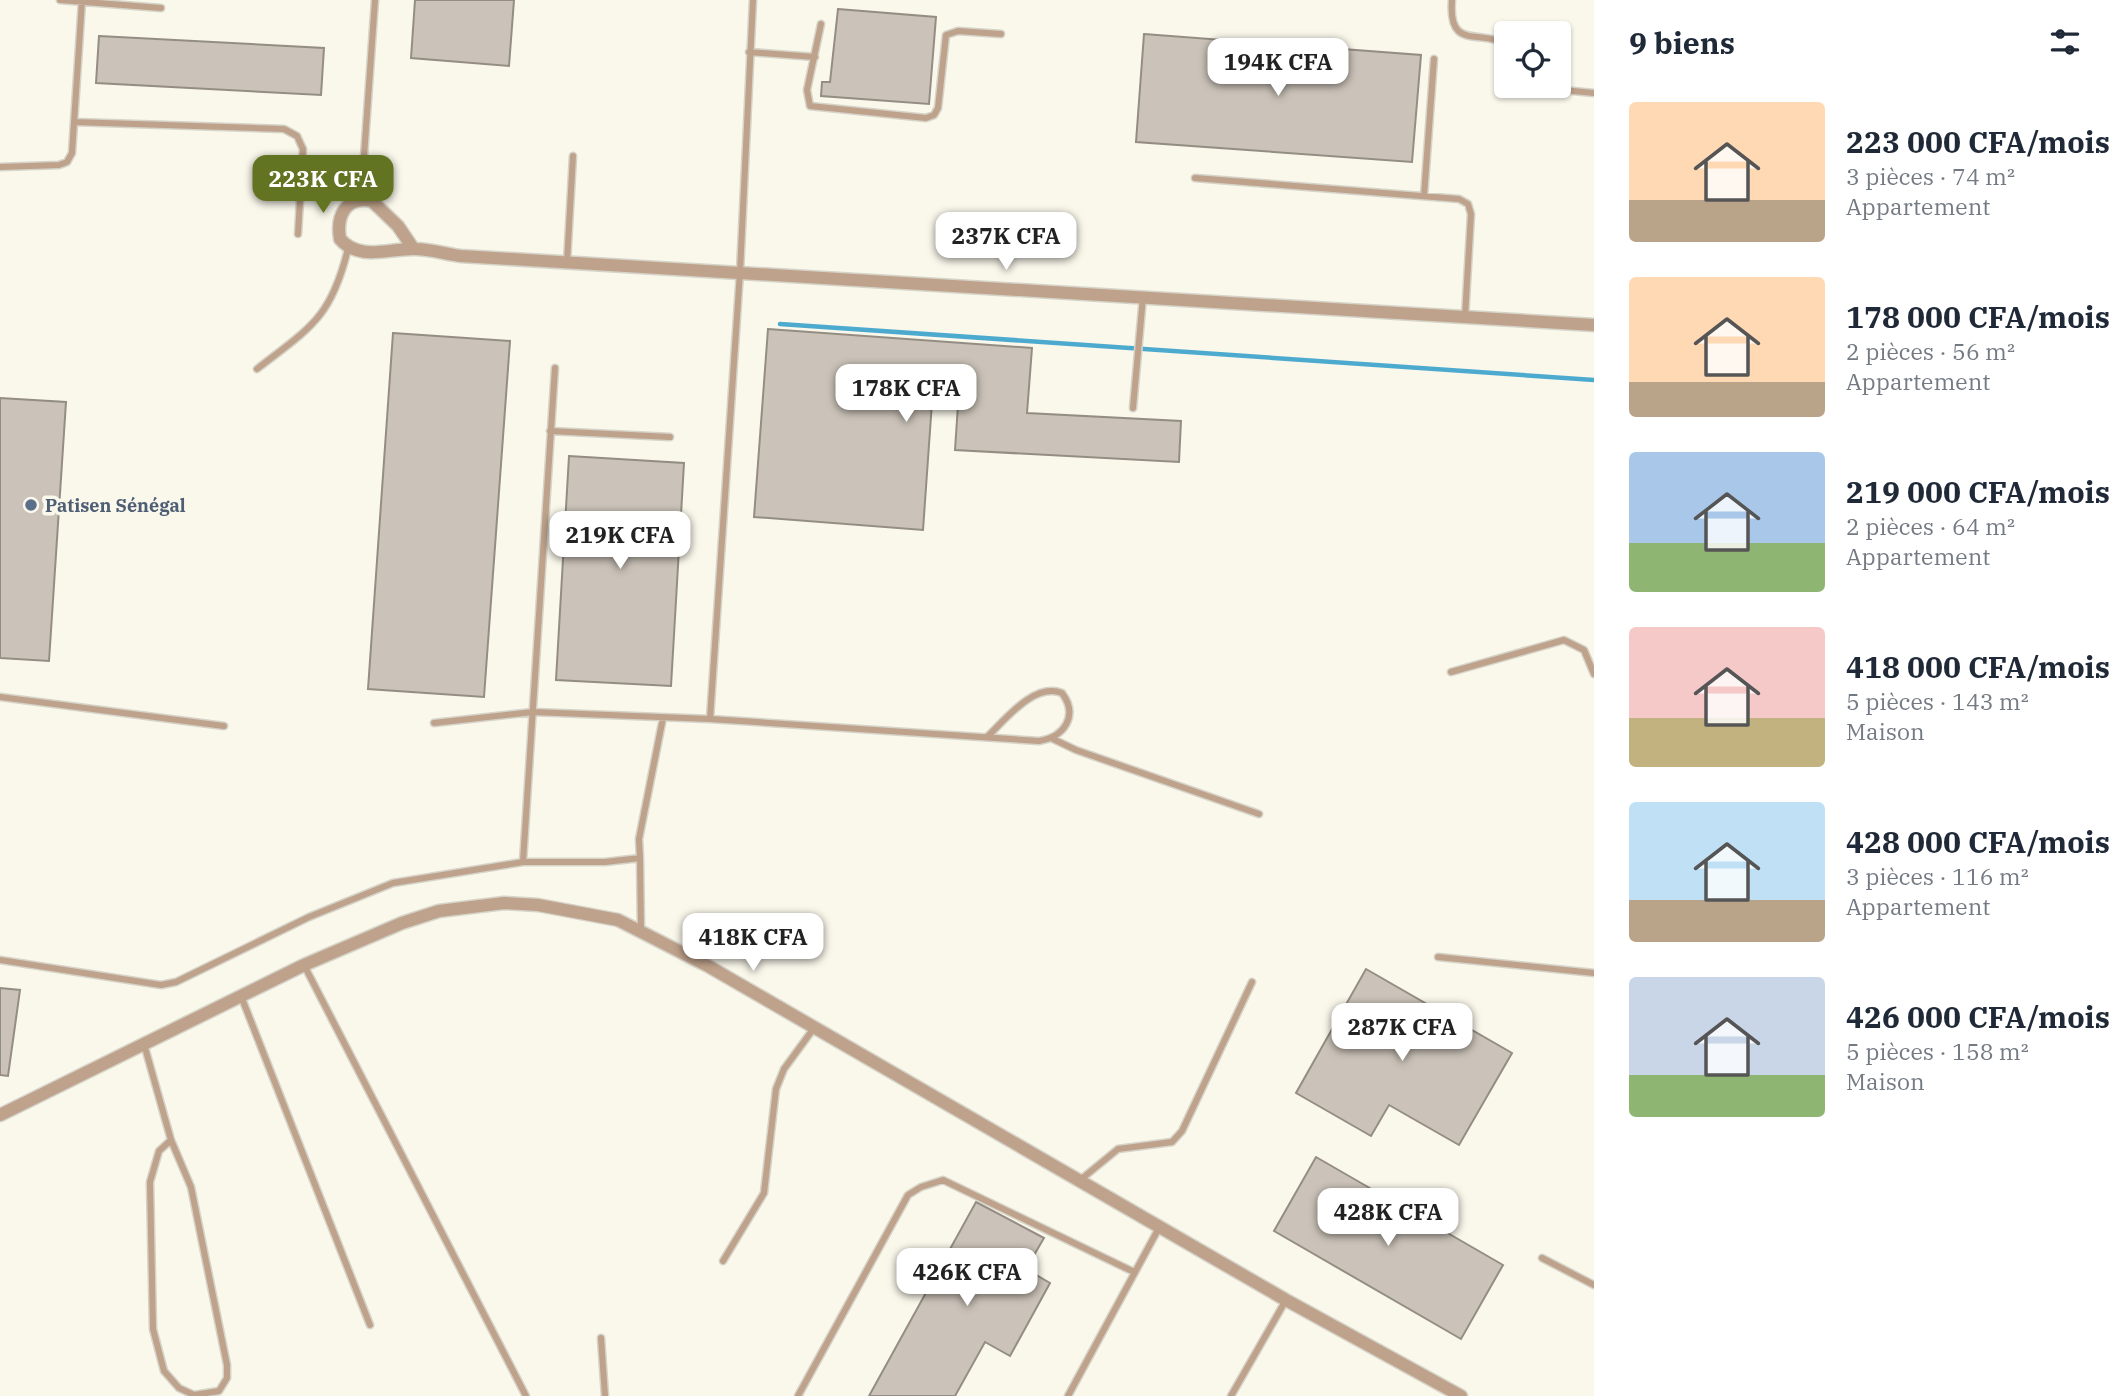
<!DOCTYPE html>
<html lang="fr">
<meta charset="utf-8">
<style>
body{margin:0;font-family:"IBM Plex Serif",serif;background:#f6f6f7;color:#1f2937;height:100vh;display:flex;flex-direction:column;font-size:26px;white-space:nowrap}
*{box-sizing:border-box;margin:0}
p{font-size:23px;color:#747a83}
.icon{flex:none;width:38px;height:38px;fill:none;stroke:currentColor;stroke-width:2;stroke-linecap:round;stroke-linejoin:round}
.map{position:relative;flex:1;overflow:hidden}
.sheet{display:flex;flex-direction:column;background:#fff;width:525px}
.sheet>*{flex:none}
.buttons{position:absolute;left:1494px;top:21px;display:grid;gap:14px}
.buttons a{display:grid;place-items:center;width:77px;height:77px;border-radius:7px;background:#fff;box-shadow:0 2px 5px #0004;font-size:35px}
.price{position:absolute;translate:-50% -60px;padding:0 16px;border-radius:14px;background:#fff;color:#222;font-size:23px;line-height:46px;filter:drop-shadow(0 2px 4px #0008)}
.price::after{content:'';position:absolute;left:50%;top:42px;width:21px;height:16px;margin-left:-10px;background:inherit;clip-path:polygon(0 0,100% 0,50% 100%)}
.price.selected{background:#627321;color:#fff}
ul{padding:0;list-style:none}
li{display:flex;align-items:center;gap:21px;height:175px;padding:0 35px}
li span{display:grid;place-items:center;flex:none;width:196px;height:140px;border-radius:7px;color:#555}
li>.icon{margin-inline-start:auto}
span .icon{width:84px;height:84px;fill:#fffc;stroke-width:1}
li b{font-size:30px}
h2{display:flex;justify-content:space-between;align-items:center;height:84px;padding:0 35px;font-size:30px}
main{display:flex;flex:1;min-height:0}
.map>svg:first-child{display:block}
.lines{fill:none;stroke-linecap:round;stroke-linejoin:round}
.stream{stroke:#4daacf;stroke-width:4.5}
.building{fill:#cbc3b9;stroke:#948d84;stroke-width:2}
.service-casing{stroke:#d6d3c8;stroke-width:9}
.minor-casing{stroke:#d6d3c8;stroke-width:15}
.service{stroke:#bea28b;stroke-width:6}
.minor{stroke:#bea28b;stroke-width:12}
.service-dot{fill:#5c6f8a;stroke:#faf7eb;stroke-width:2.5}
.labels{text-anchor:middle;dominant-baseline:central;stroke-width:7;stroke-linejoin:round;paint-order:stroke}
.service-label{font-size:18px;font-weight:bold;fill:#4e5e75;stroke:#faf7eb;text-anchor:start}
</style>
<main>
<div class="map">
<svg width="1594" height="1396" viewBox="0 0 1594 1396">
<rect width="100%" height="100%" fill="#faf7eb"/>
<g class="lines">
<!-- stream -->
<path class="stream" d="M780 324 1594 380"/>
</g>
<!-- building -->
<path class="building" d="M415 0H514L509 66 411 58Z
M838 9 936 17 929 104 821 96 822 82H830Z
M1144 34 1421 55 1412 162 1136 142Z
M99 36 324 48 321 95 96 83Z
M768 329 1032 348 1027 413 1181 421 1179 462 955 450 959 390 933 388 923 530 754 517Z
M393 333 510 341 484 697 368 689Z
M0 398 66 402 49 661 0 658Z
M569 456 684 463 671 686 556 680Z
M1366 969 1512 1053 1459 1145 1389 1105 1371 1136 1296 1093Z
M0 988 20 990 8 1076 0 1075Z
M1316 1157 1503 1265 1461 1339 1274 1231Z
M976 1202 1044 1238 1026 1269 1050 1283 1010 1356 985 1342 955 1396H869Z"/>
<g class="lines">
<defs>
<path id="service" d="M60 0 161 8
M1452 0C1448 51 1479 29 1507 44
M821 24 807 90 810 106 926 118 934 115 938 108 946 35 958 31 1001 34
M749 52 815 57
M1521 86 1594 93
M74 122 284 129 297 136 303 149 298 234
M0 167 59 165 67 162 72 153 82 1
M1195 178 1459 199 1468 204 1471 214 1465 317
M1424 196 1434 59
M361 199 375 0
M567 262 573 156
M257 369C311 327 331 318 348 249
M1133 408 1143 297
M550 431 670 437
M1451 672 1564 640 1584 650 1594 674
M0 697 224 726
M710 719 740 272 753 0
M434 723 533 712 710 719 1039 741C1064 737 1079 716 1062 693 1034 682 1005 720 987 737
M1053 739 1076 750 1259 814
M640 858 641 929
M523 862 555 368
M1438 957 1594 973
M0 960 161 985 176 982 309 917 393 883 523 862H605L640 858 639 839 663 718
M304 965 526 1396
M241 996 370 1325
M144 1044 171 1140 191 1187 227 1365V1378L219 1391 194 1395 179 1388 164 1371 153 1329 150 1182 159 1151 171 1140
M1079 1181 1118 1149 1172 1142 1182 1131 1252 982
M1542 1258 1594 1285
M723 1261 764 1193 776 1089 784 1069 814 1028
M601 1338 605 1396
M798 1396 908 1195 921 1187 943 1180 1134 1272
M1068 1396 1160 1226
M1231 1396 1286 1300"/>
<path id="minor" d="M413 248 398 226 372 201C346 195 336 216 340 239 359 261 387 249 412 249 427 248 445 254 461 256L1594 325
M0 1115 304 965 402 923 439 911 504 903 538 905 618 920 708 966 1286 1300 1461 1396"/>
</defs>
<!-- service casing -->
<use href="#service" class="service-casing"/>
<!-- minor casing -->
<use href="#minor" class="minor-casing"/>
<!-- service -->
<use href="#service" class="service"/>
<!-- minor -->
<use href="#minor" class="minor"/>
</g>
<!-- markers -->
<circle class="service-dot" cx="31" cy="505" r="7"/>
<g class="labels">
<!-- service labels -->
<g class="service-label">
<text x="45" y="505">Patisen Sénégal</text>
</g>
</g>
</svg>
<div class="buttons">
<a><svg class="icon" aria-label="locate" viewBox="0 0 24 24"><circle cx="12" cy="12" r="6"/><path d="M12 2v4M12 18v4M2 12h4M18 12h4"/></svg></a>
</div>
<b class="price" style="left:1278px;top:98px">194K CFA</b>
<b class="price selected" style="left:323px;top:215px">223K CFA</b>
<b class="price" style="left:1006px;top:272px">237K CFA</b>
<b class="price" style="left:906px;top:424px">178K CFA</b>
<b class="price" style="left:620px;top:571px">219K CFA</b>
<b class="price" style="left:753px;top:973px">418K CFA</b>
<b class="price" style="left:1402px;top:1063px">287K CFA</b>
<b class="price" style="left:1388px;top:1248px">428K CFA</b>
<b class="price" style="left:967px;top:1308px">426K CFA</b>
</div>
<section class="sheet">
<h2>9 biens<svg class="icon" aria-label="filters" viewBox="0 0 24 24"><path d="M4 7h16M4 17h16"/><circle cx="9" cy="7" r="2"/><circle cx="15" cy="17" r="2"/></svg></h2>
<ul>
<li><span style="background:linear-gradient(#ffd9b3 70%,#b9a48a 0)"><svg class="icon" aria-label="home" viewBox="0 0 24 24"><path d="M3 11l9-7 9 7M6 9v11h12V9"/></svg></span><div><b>223 000 CFA/mois</b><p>3 pièces · 74 m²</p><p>Appartement</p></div></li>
<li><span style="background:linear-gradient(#ffd9b3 75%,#b9a48a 0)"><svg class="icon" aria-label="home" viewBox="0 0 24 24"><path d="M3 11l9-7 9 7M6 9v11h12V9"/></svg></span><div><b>178 000 CFA/mois</b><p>2 pièces · 56 m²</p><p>Appartement</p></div></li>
<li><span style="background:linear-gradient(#a9c7e8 65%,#8fb573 0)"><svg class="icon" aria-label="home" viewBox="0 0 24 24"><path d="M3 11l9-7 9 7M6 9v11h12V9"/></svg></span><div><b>219 000 CFA/mois</b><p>2 pièces · 64 m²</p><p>Appartement</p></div></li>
<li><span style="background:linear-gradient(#f6c9c9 65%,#c2b280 0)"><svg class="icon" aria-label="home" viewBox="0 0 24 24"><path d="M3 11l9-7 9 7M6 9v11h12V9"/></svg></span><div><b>418 000 CFA/mois</b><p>5 pièces · 143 m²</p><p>Maison</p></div></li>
<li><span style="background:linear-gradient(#bfe0f5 70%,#b9a48a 0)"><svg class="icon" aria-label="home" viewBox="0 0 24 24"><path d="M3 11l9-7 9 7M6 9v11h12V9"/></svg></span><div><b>428 000 CFA/mois</b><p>3 pièces · 116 m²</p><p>Appartement</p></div></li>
<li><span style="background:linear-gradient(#c9d6e8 70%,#8fb573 0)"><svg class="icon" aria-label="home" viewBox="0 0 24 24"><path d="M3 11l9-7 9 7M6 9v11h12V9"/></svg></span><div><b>426 000 CFA/mois</b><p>5 pièces · 158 m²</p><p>Maison</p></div></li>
</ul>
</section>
</main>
